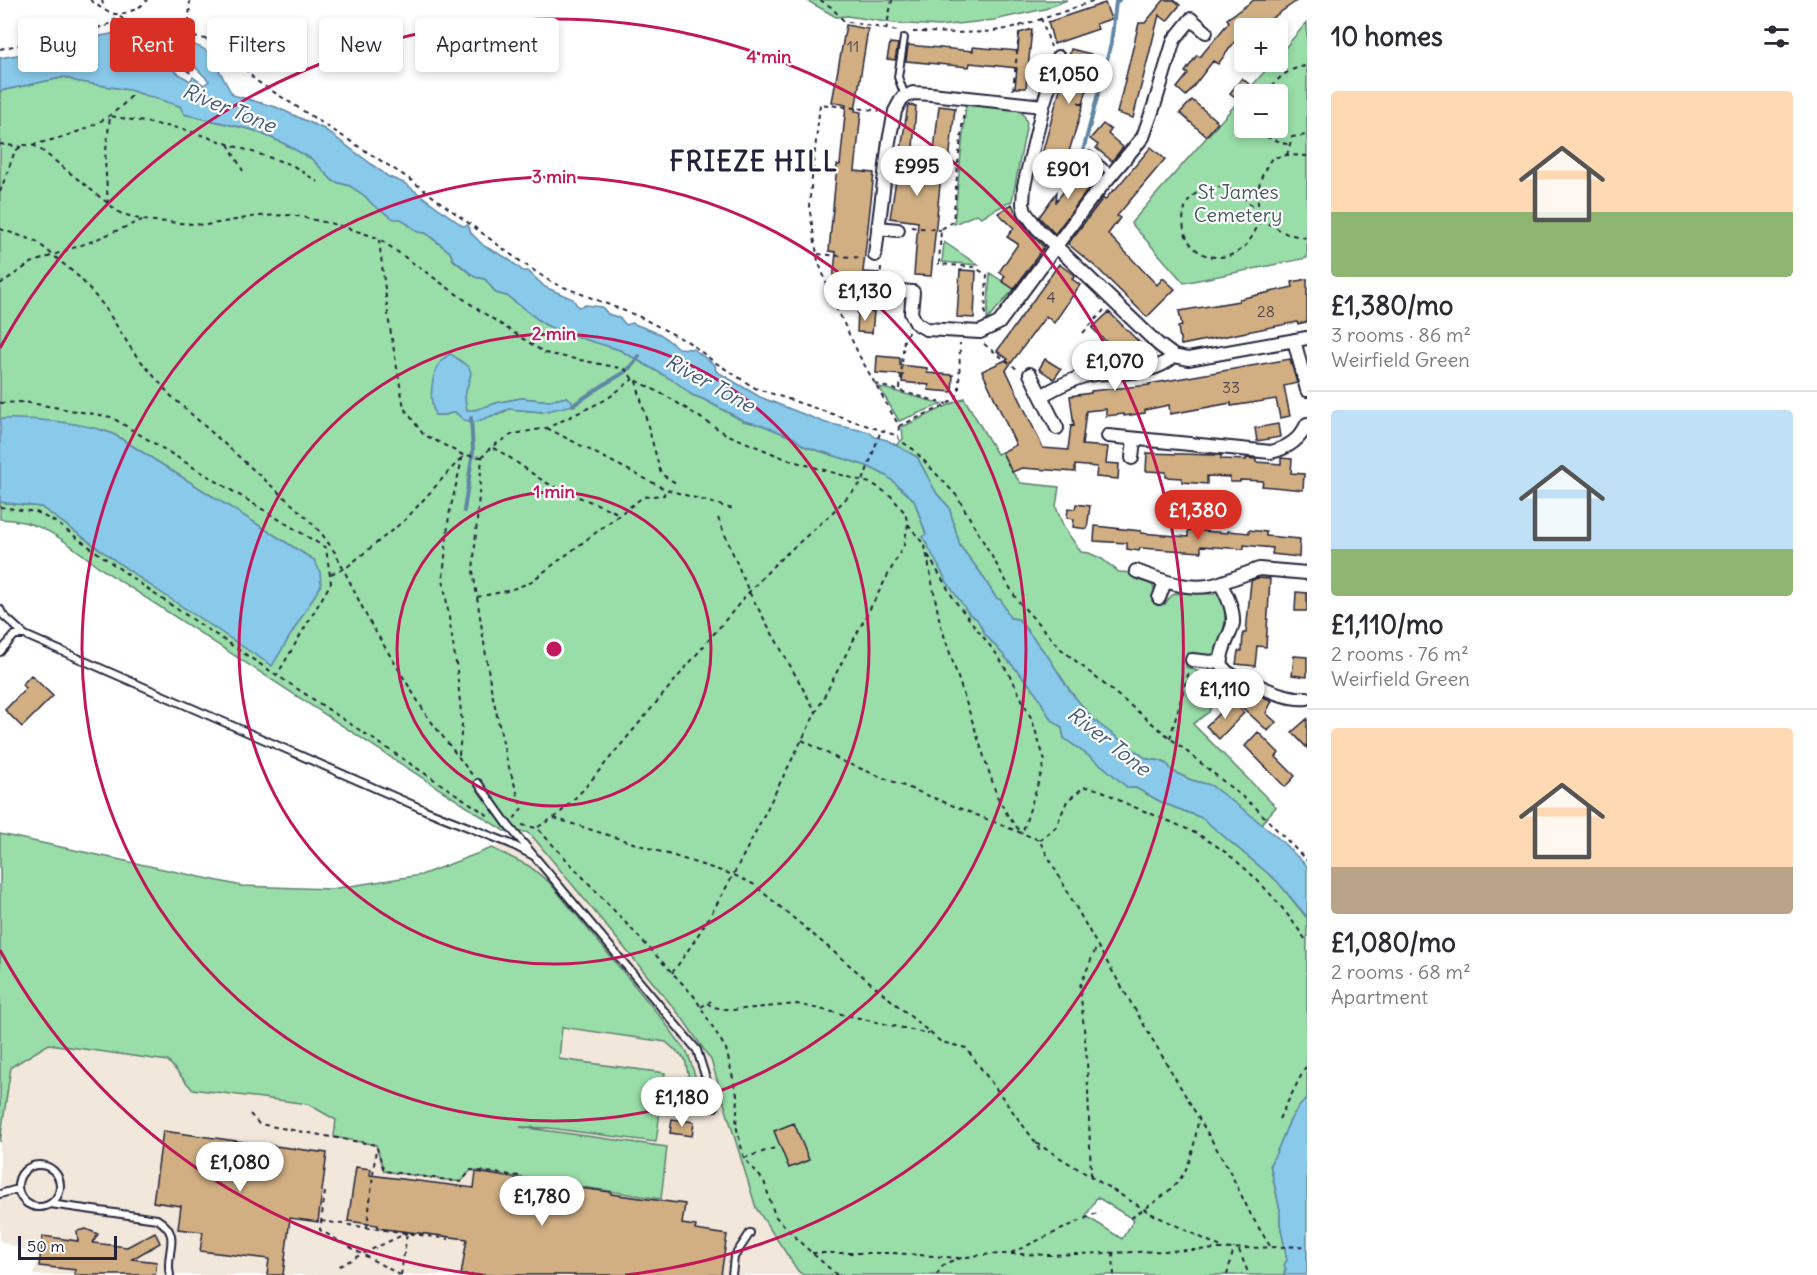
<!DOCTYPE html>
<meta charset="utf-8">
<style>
body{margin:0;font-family:Delius,sans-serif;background:#f7f7f7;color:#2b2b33;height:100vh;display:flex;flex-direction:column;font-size:22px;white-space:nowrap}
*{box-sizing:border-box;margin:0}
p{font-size:20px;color:#7c7c81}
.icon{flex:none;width:33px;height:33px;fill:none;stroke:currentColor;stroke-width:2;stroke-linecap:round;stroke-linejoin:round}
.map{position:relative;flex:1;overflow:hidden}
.drawer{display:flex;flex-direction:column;background:#fff;width:510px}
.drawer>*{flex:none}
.banner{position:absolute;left:18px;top:18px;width:570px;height:54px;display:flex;gap:12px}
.buttons{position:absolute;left:1234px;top:18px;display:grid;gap:12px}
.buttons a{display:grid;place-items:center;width:54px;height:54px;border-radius:6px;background:#fff;box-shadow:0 3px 9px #0003;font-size:30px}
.scale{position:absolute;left:18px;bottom:15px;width:99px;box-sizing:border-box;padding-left:6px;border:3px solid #22223b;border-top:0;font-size:16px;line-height:21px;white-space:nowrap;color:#22223b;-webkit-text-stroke:4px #fff;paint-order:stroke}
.price{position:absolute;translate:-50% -51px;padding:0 14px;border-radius:21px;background:#fff;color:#222;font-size:20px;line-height:39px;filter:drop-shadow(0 2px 3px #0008)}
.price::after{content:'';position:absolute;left:50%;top:36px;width:18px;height:14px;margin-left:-9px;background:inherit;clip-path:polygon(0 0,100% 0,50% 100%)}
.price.active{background:#d93025;color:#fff}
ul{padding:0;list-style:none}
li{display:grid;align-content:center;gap:12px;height:318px;padding:0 24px}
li+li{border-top:2px solid #e1e1e2}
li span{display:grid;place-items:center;height:186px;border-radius:6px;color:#555}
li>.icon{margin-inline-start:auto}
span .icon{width:108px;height:108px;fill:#fffc;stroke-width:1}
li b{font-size:26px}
h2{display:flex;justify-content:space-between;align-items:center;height:72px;padding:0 24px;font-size:26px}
.chip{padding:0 21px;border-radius:6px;background:#fff;box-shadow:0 3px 9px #0003;font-size:21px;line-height:54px}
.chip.active{background:#d93025;color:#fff}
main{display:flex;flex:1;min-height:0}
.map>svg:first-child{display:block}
.built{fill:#f1e7da}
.green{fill:#99dda8;stroke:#5e8072;stroke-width:1.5;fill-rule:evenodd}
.water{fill:#89c9ea;stroke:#6086a4;stroke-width:1.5}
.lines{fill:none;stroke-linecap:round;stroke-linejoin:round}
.stream{stroke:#6086a4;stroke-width:4}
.building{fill:#d1af83;stroke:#22223b;stroke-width:1.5}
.lane-casing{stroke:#22223b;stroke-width:10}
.street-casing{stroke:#22223b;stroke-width:16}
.path{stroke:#22223b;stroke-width:2;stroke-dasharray:4.5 4.5;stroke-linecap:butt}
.lane{stroke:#fff;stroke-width:6}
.street{stroke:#fff;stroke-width:12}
.ring{fill:none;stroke:#c2185b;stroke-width:3}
.labels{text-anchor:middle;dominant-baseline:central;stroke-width:4.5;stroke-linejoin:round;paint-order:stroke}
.number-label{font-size:16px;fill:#4e454d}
.park-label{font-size:20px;fill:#465a5c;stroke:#fff}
.water-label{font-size:21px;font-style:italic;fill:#465c78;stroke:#fff}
.district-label{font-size:26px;font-weight:bold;letter-spacing:1.5px;fill:#22223b;stroke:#fff}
.centre{fill:#c2185b;stroke:#fff;stroke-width:3}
.ring-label{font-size:18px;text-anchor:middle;font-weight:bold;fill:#c2185b;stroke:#fff;stroke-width:4.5;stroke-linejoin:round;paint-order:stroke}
</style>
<main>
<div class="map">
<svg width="1307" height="1275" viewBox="0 0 1307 1275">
<rect width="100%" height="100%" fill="#fff"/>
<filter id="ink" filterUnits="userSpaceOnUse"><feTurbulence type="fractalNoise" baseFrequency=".0167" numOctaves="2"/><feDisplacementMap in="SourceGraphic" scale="12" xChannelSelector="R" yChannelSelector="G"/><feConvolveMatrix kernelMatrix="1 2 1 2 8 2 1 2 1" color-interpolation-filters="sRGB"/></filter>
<g filter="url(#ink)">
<!-- built -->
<path class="built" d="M0 834 242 886 331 889 421 875 492 848 533 837 683 1019 711 1060 756 1208 798 1271 803 1275H33L39 1256 0 1241Z"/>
<!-- green -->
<path class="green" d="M806 0H1067L1045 9 994 20 939 26 893 23 847 16 836 17Z
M1307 22V258L1184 283 1131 223 1273 62H1278V56ZM1245 94H1278V128H1245Z
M65 77 75 81 129 90 180 106 184 114 253 130 283 143 312 159 333 181 350 186 365 196 373 205 401 219 418 232 425 233 450 252 453 260 475 277 485 279 496 293 507 296 544 324 620 350 676 382 692 395 703 399 743 421 762 425 794 438 804 446 867 466 887 476 914 500 926 534 969 614 977 619 985 634 1035 691 1050 718 1062 728 1064 738 1104 767 1128 788H1136L1163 803 1202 818 1277 881 1307 918V1099C1286 1116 1284 1142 1270 1165L1280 1210V1223L1287 1260 1284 1275H803L798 1271 756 1208 711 1060 683 1019 533 837 526 832 504 831 103 570C69 545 45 520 0 519V502L41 507 148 584 314 560 115 435 103 430 0 419V91ZM470 380C464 390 464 399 467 410L473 411 500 402 522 398 549 401 567 397 543 412 509 409 498 415 464 420 455 412 445 415H435ZM1097 1197 1134 1220 1122 1239 1086 1216Z
M966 104 1017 109 1024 115 1027 123 1012 201 981 217 977 214 954 224Z
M944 242 978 265 942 262Z
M990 273 1014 289 987 320Z
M879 387 942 404 899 421Z
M964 398 997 454 1002 452 1012 472 1021 483 1059 487 1056 507 1064 528 1081 552 1089 553 1102 559 1119 572 1134 573 1151 582 1156 593 1153 600 1165 604C1168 600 1170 595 1175 594 1180 592 1215 594 1220 595 1229 615 1225 641 1210 657L1190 655 1186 667 1224 681 1209 712 1193 724 1276 807 1261 824 1210 785 1191 780 1172 771 1168 765 1162 761 1147 759 1100 725 1092 718 1070 691 1049 658 1018 619 1010 618 1001 600 996 598 980 572 960 546 949 507 937 494 917 457 895 446 903 439 902 427Z
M0 834 242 886 331 889 421 875 492 848 529 866 550 883 663 1020 688 1054 700 1091 691 1089 685 1059 666 1042 562 1027 559 1059 665 1073 656 1142 549 1128 520 1127 667 1147 661 1199 471 1170 461 1182 384 1171 376 1145 334 1137 336 1120 308 1104 192 1089 168 1061 49 1044 11 1067 0 1142Z"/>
<!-- water -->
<path class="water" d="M114 32 190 81 193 77 204 85 209 81 187 59 171 56 170 45C216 38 212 64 233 95L276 107 324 129 389 177 404 183 463 226 468 225 471 233 484 246 507 258 523 271H528L545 287 573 299 578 307 586 305 602 307 608 314 620 318 626 325 632 323 660 334 678 348 693 349 715 365 716 371 760 397 826 423 869 432 875 437 887 440 917 457 937 494 949 507 960 546 980 572 996 598 1001 600 1010 618 1018 619 1049 658 1070 691 1092 718 1100 725 1147 759 1161 761 1168 765 1172 771 1191 780 1210 785 1247 812 1278 838 1307 866V917L1277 881 1202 818 1163 803 1136 788H1128L1104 767 1064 738 1062 728 1050 718 1035 691 985 634 977 619 969 614 947 582 923 537 926 534 914 500 887 476 867 466 804 446 794 438 762 425 744 421 703 399 692 395 676 382 620 350 561 332 544 324 507 296 496 293 485 279 475 277 453 259 450 252 426 233 418 232 401 219H394L373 205 365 196 350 186 333 181 312 159 283 143 253 130 184 114 180 106 129 90 75 81 65 77 0 91V58L23 54 32 49 111 34Z
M451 354 469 367 471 373C468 388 462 394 467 410H474L500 402 522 398 549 401 567 397 572 401 573 405 543 412 509 409 476 422 464 420 455 412 445 415H435C428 397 431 362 451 354Z
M0 419C33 418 86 422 115 435L314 560 320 572 321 585 272 666 148 584 41 507 0 502Z
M1307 1099V1275H1284L1286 1269 1284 1265 1287 1260 1280 1223V1210L1270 1164C1284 1142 1286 1116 1307 1099Z"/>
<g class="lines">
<!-- stream -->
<path class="stream" d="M1082 155 1111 44 1116 2 1119 0
M573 405C583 399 592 392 602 386 618 375 628 374 639 356
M464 511 473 451 471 418"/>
</g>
<!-- building -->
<path class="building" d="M1164 0H1174L1180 5 1167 21 1159 15 1133 118 1117 113 1139 23H1145Z
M1254 0H1298L1262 25 1265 28H1245L1218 64 1213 61 1186 96 1177 88 1188 74 1185 72 1197 55 1200 57 1229 22 1227 19Z
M1105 3 1111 19 1096 24 1098 29 1054 44 1048 22Z
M846 25 868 29 855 111 861 112 855 171 874 173 863 272 879 273 878 286 863 284 862 307 846 306 848 282 833 281 836 252 829 251 837 165H840L846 105 832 102Z
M1032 29 1026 88H1015L1017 68 970 63 969 67 906 61 908 45 973 51V47L1018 51 1019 33Z
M890 43 898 44 895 60 887 59Z
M1071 49 1091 54 1089 59 1093 60V64L1083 104 1078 102 1083 106 1066 161 1042 154Z
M1242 78 1250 85 1238 99 1230 93Z
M1192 100 1218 122 1206 136 1180 113Z
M908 105 916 106 912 162 942 164 931 276 914 275 918 222 890 218Z
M939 106 955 108 949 161 933 159Z
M1103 124 1111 130 1108 134 1123 147 1112 161 1096 148 1098 145 1090 139Z
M1151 147 1165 159 1117 216 1120 218 1108 234 1157 285 1163 278 1175 289 1147 317 1097 268 1068 244 1103 198 1105 200 1113 190 1114 191Z
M1085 166 1098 176 1055 234 1039 217 1057 192 1056 201Z
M1012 204 1018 217 1031 234 1044 247 1014 289 1002 281 1005 276 999 272 1018 244 1007 237 1014 228 998 213Z
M1059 264 1075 276 1072 279 1080 285 1054 323 1046 316 1006 370 1043 448 1068 450 1071 425 1074 426 1070 396 1091 393V391L1150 385 1149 384 1290 359 1297 383 1284 386 1290 416 1280 418 1276 399 1231 406V403L1170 414 1169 405 1145 410V413L1124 416V414L1106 416V409L1086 411 1082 445 1108 447 1106 463 1119 464 1118 479 1096 477 1097 467 1075 465V472L1022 468 1012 472 1002 452 1016 445 982 371 1008 359 997 351Z
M960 270 976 271 974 318 957 317Z
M1307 279V322L1298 324 1297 322 1181 345 1178 327 1182 326 1179 311 1239 301V299L1293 287 1292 282Z
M858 311 874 312 872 333 857 332Z
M1109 312 1146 349 1132 364H1129L1092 328Z
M877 356 900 358V365L927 368V373L953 375 952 392 928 390 929 385 902 382 903 375 876 373Z
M1045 359 1061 369 1054 379 1039 369Z
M1278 424 1280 437 1257 441 1255 428Z
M1147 453 1214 455H1221V459L1246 460V458L1256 459V462L1281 464V458L1292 459 1291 473 1304 474 1303 490 1262 486 1263 481 1240 480V482H1230V477L1207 476V484L1182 482V478L1166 477V472L1146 471Z
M1076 504 1090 506 1087 529 1073 527 1074 519 1067 518 1068 508 1075 509Z
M1095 526 1141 531V533L1188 537V530L1228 533V531L1249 533V530L1266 532V536L1300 539 1299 557 1272 554 1273 548 1244 545V549L1201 546V552L1140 548 1139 551 1127 549V543L1094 541Z
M1257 578 1270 579 1266 647 1257 646 1255 666 1236 664 1238 651H1242L1243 633H1246L1251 581Z
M1296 592 1307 593V611H1295Z
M1294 656 1307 657V677L1292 675Z
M31 675 53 696 22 727 5 710 26 688 22 685Z
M1251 691 1272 701 1266 713 1276 722 1268 731 1243 708Z
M1233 700 1244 713 1219 739 1206 726Z
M1307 719V748L1292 732Z
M1258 732 1279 753 1276 757 1295 776 1285 787 1245 746Z
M672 1119 694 1122 692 1136 670 1133Z
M794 1123 809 1160 789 1168 774 1131Z
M163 1131 327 1153 318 1222 290 1218 283 1275H267L269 1259 200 1251 203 1232 178 1229 181 1206 153 1202Z
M356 1167 371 1169 370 1175 474 1188 476 1172 537 1182V1179L549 1181 548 1184 611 1192V1194L685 1204 682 1224 696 1226 695 1230 727 1235 721 1275H461L467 1239 377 1228 378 1225 348 1221Z
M86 1229 98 1234 93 1243 127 1247 155 1232 160 1243 132 1259 157 1262 155 1275H74L76 1270 39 1266 43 1236 78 1241 77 1231Z"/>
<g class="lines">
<defs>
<path id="lane" d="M904 38 898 77 905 96
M1089 155 1112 174
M0 609 3 615 25 635 425 810 511 844 534 856
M0 652 15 635H25
M478 783 508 825 697 1050 715 1107
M18 1186a21 21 0 1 1 42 0a21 21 0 1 1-42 0Z
M0 1194 18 1189
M50 1204 157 1219C184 1236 164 1251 170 1275
M732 1275 734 1257 750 1233"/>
<path id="street" d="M1058 57 1043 106 1024 186 1023 204 1025 212 1038 229 1158 344 1174 356 1188 359 1307 338
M878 228 898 230
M875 255 889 141 895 111 902 98 913 93 931 94 1043 106
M900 291 913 292 911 313 916 323 926 329 980 332 999 323 1090 200 1143 137 1155 103 1174 40 1191 19 1206 32
M1294 340 1307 390
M1030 374 1057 428
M1041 396C1055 388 1073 378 1089 375 1119 370 1150 378 1174 356
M1108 436 1271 452C1288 448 1300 440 1307 424
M1132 458 1134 440
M1136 571C1163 581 1192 593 1220 583
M1307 573 1259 569 1220 583C1227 595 1234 609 1233 623 1231 637 1212 660 1227 672 1235 678 1248 681 1257 685 1272 692 1291 700 1307 698
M1159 598 1165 582
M1192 660 1211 662 1222 660"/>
</defs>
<!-- lane casing -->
<use href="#lane" class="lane-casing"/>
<!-- street casing -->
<use href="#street" class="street-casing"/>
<!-- path -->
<path class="path" d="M90 0C105 10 111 19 131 11 138 8 142 6 147 0
M102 0 104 9
M190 0 189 21 185 36 214 40 235 57 255 80 408 178 517 259 551 282 640 317 690 343 713 361 755 388 898 436 899 440 913 449 957 496 1017 600 1061 649 1256 808 1307 861
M820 0 831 7 844 21 898 31
M1041 18 1051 47
M886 30 892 0
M913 32C943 32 976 35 1006 29 1036 22 1066 11 1095 0
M145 37 165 58 191 73
M0 49 106 26 119 16 145 37 185 36
M1013 90 1020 25
M1266 94C1277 79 1287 68 1307 66
M882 111 820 104 809 206 818 261 836 307 860 357 899 426 898 436
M1263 128 1267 137 1289 145
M0 144 21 147
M228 144 243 171
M32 145C72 135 106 126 133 94
M1287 155 1292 137 1307 135
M1307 156 1287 155 1272 158C1259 176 1254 196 1261 219L1287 234 1307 238
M899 158 958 164 953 222 941 229 939 264 974 267 987 275 985 315
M958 164 964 110
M0 192 15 151 24 145 35 146 44 152 120 213 142 220 206 225 258 216 292 215 338 225 378 238 479 310 545 353 625 369 632 378 668 397 726 434 786 459 873 484 891 496 905 513 908 524 925 546 940 623 997 796 1008 816 1022 834
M108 204 105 160 110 116 183 129 292 165 318 182
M1259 212C1251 205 1243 196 1234 191 1218 182 1193 188 1186 206 1176 231 1193 259 1220 257 1244 256 1252 238 1261 219
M911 227 941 230
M0 229 36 241 79 277 104 306 134 353 171 396 305 516 322 534 336 554 369 621 427 716 473 776
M379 240 389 322 404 408 423 434 463 455 482 457
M818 254 863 258
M881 267 880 283 891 284
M0 284 31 263 90 242 142 220
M1083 333 1104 310
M984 344 1017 369
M636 381 661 474 676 483
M875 384 947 404
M900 389 904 339 909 331
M0 403 24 402 111 417 326 548 331 583 277 675
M899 426 944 406 956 398 959 390 960 343
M547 428 665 489 733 509
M493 448C512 457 528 472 547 483 571 496 596 502 619 514
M0 507 36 512 55 522 156 595 489 816
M718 518 749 592 816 712
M928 555 955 601 998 656 1013 681 1032 720 1045 761 1022 834
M331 574 347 567 406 519 462 457
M477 597 507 591 529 583 643 497 664 495 665 489
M1170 738 1189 671
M802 740 844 762 1039 840 1097 945 1228 1168 1251 1215 1270 1246
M459 755 462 724 457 670 443 578 449 515 463 455
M554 818 734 875 753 884 941 1042 966 1048 1036 1143 1040 1152
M514 819 522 808 507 761 491 688 473 571 482 457 491 447 513 434 547 428 607 399 633 379
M522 825 537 828 694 996 726 1049 738 1099 736 1125 744 1158 764 1181 775 1216 802 1244 837 1275
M538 827 558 815 583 790 749 592 776 563 829 516 863 481 881 430
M1039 840 1056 827 1067 801 1084 787C1106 789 1111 797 1129 805 1149 813 1170 821 1189 830 1237 853 1278 898 1307 942
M672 973C717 912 750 843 784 775 823 698 863 621 904 545L908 524
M707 1003 713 1007 732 1010 797 1004 929 1034
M701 1007 711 1001
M250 1114 259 1124 376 1145 384 1171 461 1182 471 1170 519 1176
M1279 1119 1307 1064
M1036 1143 1152 1214 1221 1247
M744 1158 778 1147
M1091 1176 1087 1061 1080 986 1097 946
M325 1192 320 1230 362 1254 336 1268
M1131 1218C1148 1206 1170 1194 1182 1176 1192 1161 1195 1140 1198 1122
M321 1221 449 1239
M367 1228 376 1148
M1239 1250 1249 1275
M812 1253H893L959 1258
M1011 1253 1101 1211
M1113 1253 1114 1275
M400 1275 362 1254 407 1233
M401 1275 407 1233
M937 1275C939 1271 941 1267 945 1264 968 1251 1022 1254 1048 1255L1307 1246
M1227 1275 1234 1248"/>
<!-- lane -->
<use href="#lane" class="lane"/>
<!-- street -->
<use href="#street" class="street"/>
</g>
</g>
<!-- distance rings -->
<g class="ring">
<circle cx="554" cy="649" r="157"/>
<circle cx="554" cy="649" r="315"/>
<circle cx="554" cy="649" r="472"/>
<path d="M483 1275A630 630 0 0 1 0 950M0 348A630 630 0 1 1 625 1275"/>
</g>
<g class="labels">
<!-- number labels -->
<g class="number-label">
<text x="853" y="46">11</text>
<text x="1051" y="297">4</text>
<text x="1266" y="311">28</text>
<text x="1231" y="387">33</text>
</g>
<!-- park labels -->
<g class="park-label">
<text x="1238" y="191">St James<tspan x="1238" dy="23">Cemetery</tspan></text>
</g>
<!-- water labels -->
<g class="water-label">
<text transform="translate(229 108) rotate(22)">River Tone</text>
<text transform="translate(710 383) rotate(29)">River Tone</text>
<text transform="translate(1109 741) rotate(38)">River Tone</text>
</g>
<!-- district labels -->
<g class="district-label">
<text x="754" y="161">FRIEZE HILL</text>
</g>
</g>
<circle cx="554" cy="649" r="9" class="centre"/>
<g class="ring-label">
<text x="769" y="63">4 min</text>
<text x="554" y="183">3 min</text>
<text x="554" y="340">2 min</text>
<text x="554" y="498">1 min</text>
</g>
</svg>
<div class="buttons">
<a>+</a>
<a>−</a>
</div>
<div class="scale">50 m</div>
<b class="price" style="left:1069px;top:105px">£1,050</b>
<b class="price" style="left:917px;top:197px">£995</b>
<b class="price" style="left:1068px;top:200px">£901</b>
<b class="price" style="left:865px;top:322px">£1,130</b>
<b class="price" style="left:1115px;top:392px">£1,070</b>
<b class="price active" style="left:1198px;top:541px">£1,380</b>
<b class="price" style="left:1225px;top:720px">£1,110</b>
<b class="price" style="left:682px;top:1128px">£1,180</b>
<b class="price" style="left:240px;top:1193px">£1,080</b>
<b class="price" style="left:542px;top:1227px">£1,780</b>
<div class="banner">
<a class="chip">Buy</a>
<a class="chip active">Rent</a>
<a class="chip">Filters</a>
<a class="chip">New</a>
<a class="chip">Apartment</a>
</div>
</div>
<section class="drawer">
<h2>10 homes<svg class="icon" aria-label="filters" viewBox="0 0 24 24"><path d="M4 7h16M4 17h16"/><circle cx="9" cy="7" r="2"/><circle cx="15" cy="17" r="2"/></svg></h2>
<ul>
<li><span style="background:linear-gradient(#ffd9b3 65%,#8fb573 0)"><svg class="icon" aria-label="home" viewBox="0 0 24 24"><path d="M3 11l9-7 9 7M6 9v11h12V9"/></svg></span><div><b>£1,380/mo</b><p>3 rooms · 86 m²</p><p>Weirfield Green</p></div></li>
<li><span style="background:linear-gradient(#bfe0f5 75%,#8fb573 0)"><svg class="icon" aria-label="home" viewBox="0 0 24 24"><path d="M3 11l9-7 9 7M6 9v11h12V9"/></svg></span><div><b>£1,110/mo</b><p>2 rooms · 76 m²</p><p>Weirfield Green</p></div></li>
<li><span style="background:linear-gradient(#ffd9b3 75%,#b9a48a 0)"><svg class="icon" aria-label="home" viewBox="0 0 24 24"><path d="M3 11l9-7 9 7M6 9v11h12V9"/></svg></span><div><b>£1,080/mo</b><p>2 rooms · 68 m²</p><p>Apartment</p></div></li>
</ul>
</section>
</main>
